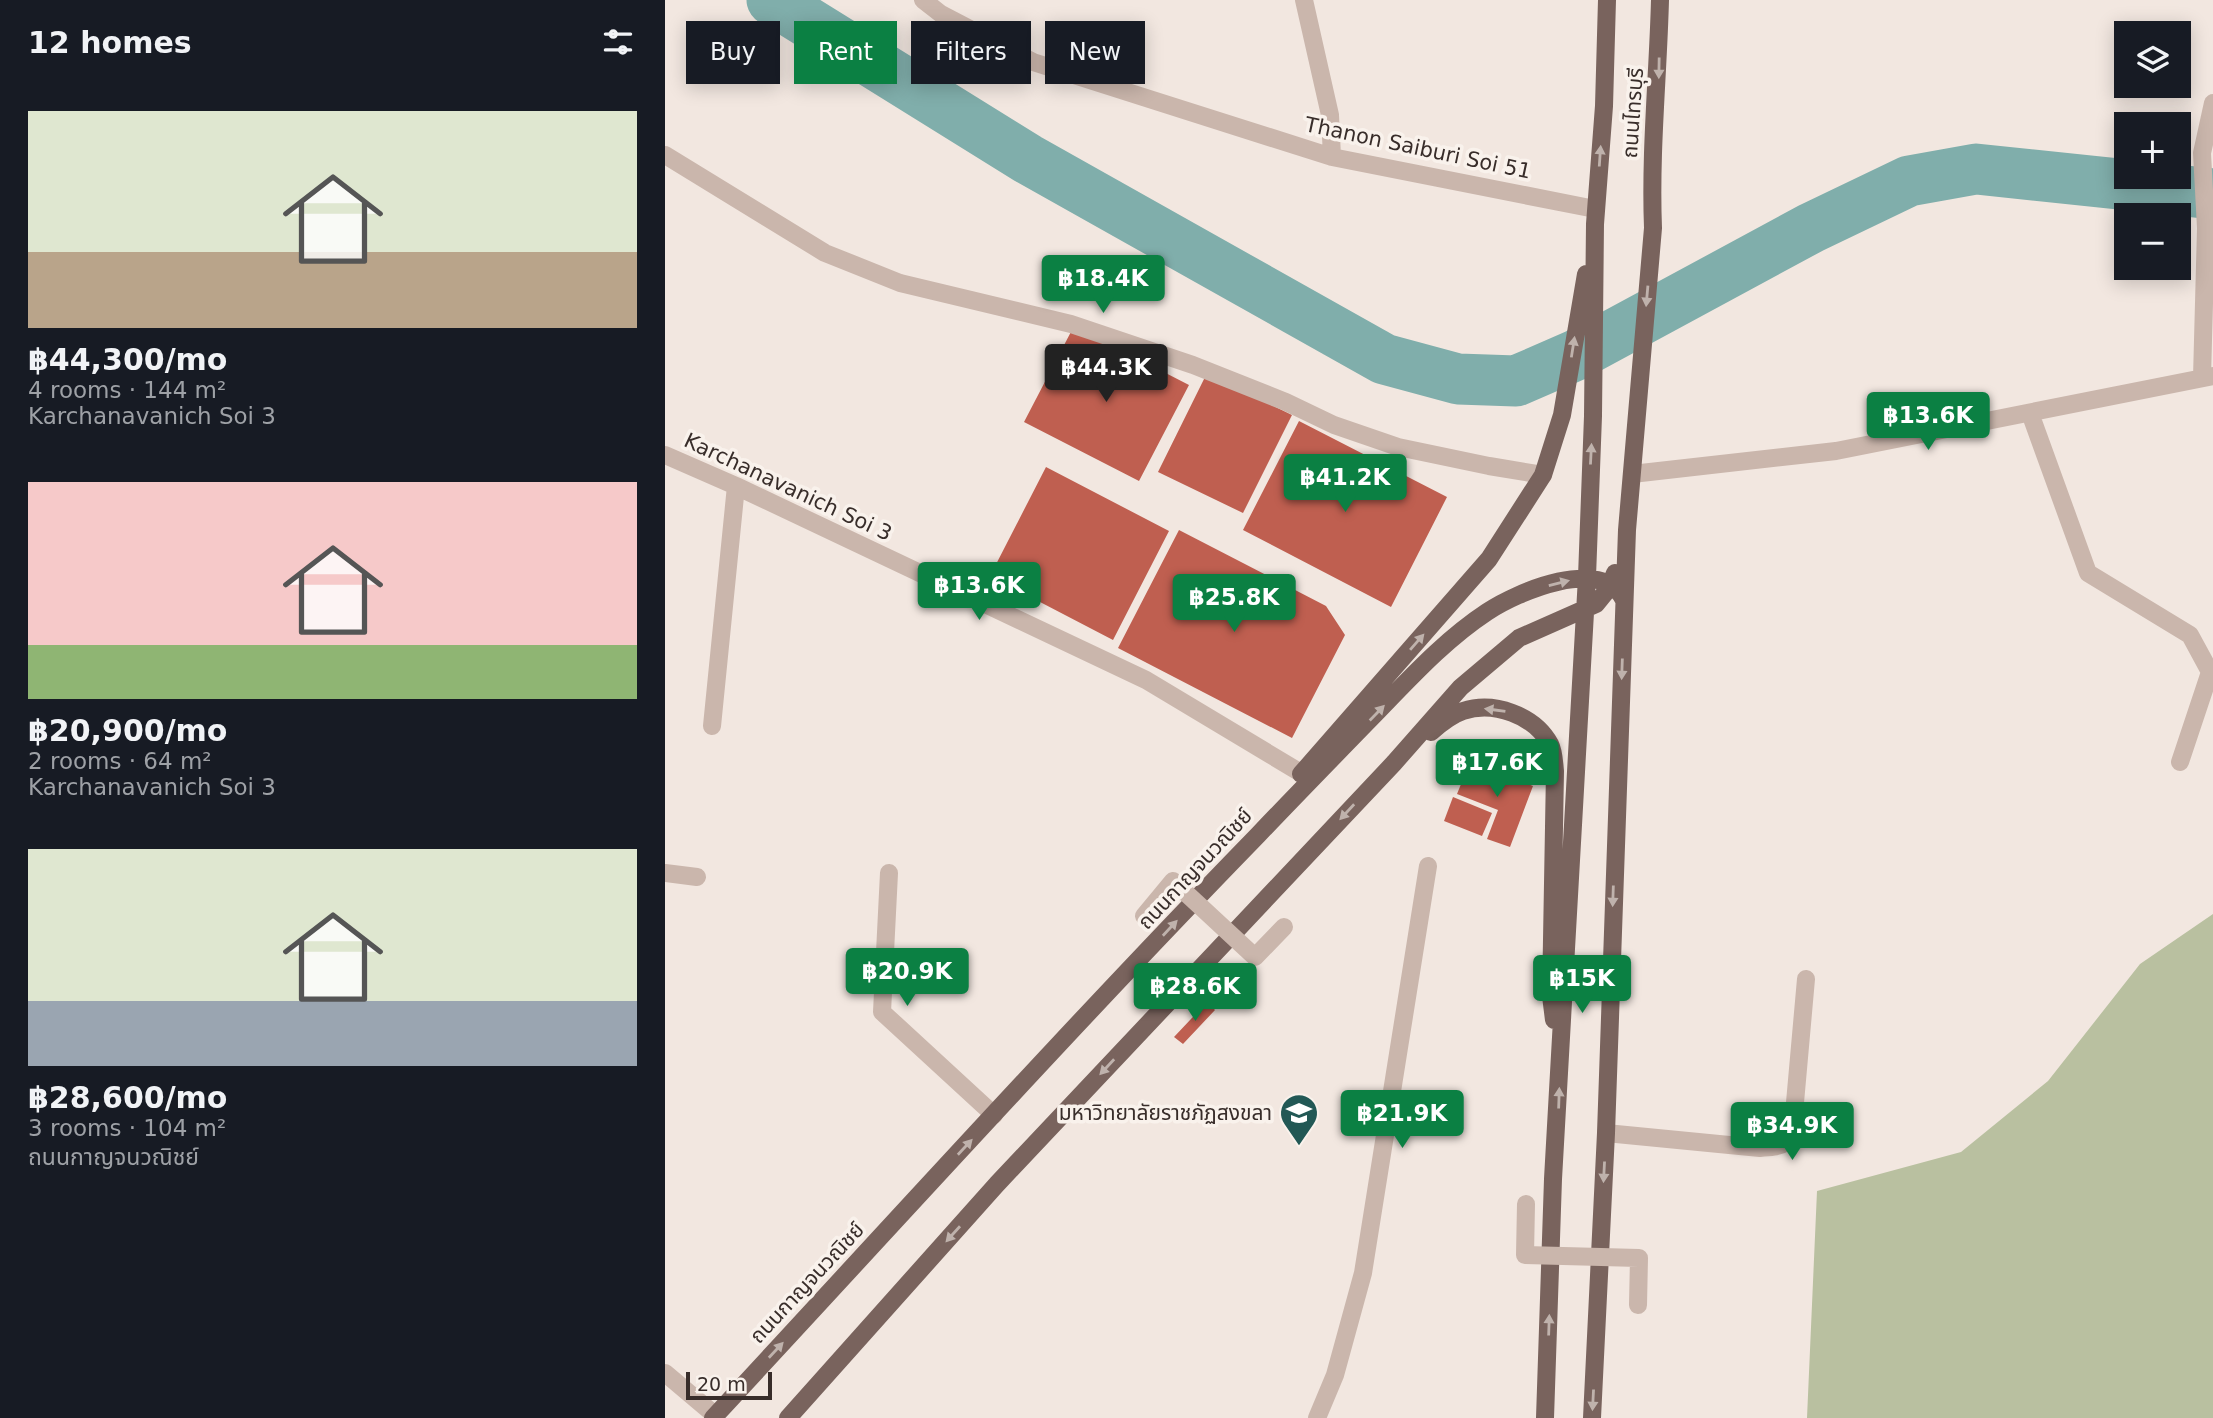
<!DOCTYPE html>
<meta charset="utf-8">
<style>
body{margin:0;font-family:"DejaVu Sans","Noto Sans Thai",sans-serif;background:#242831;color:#f1f3f6;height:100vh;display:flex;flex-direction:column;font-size:26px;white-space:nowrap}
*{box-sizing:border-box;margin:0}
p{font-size:23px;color:#9ea1a6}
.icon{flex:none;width:38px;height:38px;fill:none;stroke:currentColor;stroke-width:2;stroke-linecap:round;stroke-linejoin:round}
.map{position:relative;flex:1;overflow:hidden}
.drawer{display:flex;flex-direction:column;background:#171b24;width:665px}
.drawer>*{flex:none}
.top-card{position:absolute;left:21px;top:21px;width:665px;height:63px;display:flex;gap:14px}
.fabs{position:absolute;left:1449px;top:21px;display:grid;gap:14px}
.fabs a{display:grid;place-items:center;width:77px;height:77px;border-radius:0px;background:#171b24;box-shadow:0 4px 18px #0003;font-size:35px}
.scale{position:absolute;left:21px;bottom:18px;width:86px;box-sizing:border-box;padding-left:7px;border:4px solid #382d2a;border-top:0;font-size:19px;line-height:24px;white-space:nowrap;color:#382d2a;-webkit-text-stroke:5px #f9f2ec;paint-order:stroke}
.price{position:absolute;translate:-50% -60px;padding:0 16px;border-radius:7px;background:#0b8043;color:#fff;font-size:23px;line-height:46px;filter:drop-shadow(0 2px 4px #0008)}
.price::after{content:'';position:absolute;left:50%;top:42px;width:21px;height:16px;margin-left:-10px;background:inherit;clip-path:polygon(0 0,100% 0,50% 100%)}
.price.on{background:#222;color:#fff}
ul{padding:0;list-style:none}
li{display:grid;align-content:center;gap:14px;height:371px;padding:0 28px}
li span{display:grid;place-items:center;height:217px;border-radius:0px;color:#555}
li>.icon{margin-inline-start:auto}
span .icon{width:126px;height:126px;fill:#fffc;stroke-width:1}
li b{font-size:30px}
h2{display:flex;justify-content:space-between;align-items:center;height:84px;padding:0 28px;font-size:30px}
.tag{padding:0 24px;border-radius:0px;background:#171b24;box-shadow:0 4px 18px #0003;font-size:24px;line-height:63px}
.tag.on{background:#0b8043;color:#fff}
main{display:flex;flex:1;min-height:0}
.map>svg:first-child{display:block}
.green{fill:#b9c0a0}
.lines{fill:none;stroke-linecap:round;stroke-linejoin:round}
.river{stroke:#80aeab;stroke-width:51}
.building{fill:#bf5f50}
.minor{stroke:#cab6ac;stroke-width:18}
.major{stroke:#79635d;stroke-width:18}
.minor-bridge{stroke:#cab6ac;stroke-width:18}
.oneway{fill:#bfb2ac}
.labels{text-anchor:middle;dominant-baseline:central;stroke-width:7;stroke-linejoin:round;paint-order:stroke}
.street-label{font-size:21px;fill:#382d2a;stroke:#f9f2ec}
.poi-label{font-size:21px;fill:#382d2a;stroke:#f9f2ec;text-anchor:end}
</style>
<main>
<section class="drawer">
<h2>12 homes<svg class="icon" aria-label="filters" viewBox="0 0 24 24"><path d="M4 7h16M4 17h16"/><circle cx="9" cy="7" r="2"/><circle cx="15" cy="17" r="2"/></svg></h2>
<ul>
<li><span style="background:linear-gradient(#dfe7d0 65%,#b9a48a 0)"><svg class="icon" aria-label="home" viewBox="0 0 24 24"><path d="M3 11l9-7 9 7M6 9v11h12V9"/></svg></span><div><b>฿44,300/mo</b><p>4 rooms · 144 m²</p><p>Karchanavanich Soi 3</p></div></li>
<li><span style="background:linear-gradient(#f6c9c9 75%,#8fb573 0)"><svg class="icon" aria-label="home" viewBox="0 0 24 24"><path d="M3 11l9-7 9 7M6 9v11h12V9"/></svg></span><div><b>฿20,900/mo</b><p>2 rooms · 64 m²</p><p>Karchanavanich Soi 3</p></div></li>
<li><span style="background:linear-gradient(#dfe7d0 70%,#9aa5b1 0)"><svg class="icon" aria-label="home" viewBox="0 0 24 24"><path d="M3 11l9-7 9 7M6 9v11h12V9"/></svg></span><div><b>฿28,600/mo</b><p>3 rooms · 104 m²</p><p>ถนนกาญจนวณิชย์</p></div></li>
</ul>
</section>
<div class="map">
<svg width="1548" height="1418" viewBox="0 0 1548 1418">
<rect width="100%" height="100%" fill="#f2e7e0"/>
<!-- green -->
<path class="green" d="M1548 914V1418H1142L1152 1191 1296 1152 1383 1081 1475 964Z"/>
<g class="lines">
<!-- river -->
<path class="river" d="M107 0 363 159 719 359 793 379 851 381 911 355 1146 228 1244 181 1311 169 1548 194"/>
</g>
<!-- building -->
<path class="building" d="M409 326 524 385 474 481 359 422Z
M542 373 627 415 578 513 493 472Z
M634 421 782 497 726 607 578 530Z
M381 467 504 531 448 640 325 576Z
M514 530 661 606 680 635 627 738 453 648Z
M805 762 868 786 845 847 822 839 833 810 792 794Z
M788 797 827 813 817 836 779 821Z
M542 1002 550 1010 518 1044 509 1037Z"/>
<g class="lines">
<!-- minor -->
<path class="minor" d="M258 0 276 14 368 62 667 157 930 209
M639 0 665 115 667 157
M0 155 160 253 235 283 406 324 528 365 621 402 669 425 733 447 824 466 878 475
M1537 378 1541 228 1537 153 1548 103
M1365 413 1423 573 1525 635 1545 672 1515 762
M0 455 71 486 481 680 636 773
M967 474 1171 451 1548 376
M47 726 71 486
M0 873 32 877
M224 873 217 1012 329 1115
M941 1133 1095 1148C1117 1146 1123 1147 1128 1125L1141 979
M0 1373 51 1416
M652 1418 670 1375 698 1273 763 866"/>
<!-- major -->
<path class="major" d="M766 732C775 724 786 715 798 711 829 701 869 715 885 744 889 752 889 762 890 771L886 996 889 1020
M636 774 824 559 878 475 897 415 921 274
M48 1418C229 1223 408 1025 593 835 633 793 673 752 713 711 747 676 781 639 822 612 852 592 937 555 959 600
M123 1418 332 1184 729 763 796 687 854 638 931 604 944 588 950 573
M880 1418 888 1179 922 577 928 416 930 224 939 106 942 0
M927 1418 941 1133 962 530 988 228C985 152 993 76 995 0"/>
<!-- minor-bridge -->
<path class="minor-bridge" d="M479 916 508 881 590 957 619 927
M861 1204 860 1255 974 1258 973 1305"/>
</g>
<!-- one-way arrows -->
<defs><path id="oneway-solid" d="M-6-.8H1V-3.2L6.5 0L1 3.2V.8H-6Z" transform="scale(1.75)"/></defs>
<g class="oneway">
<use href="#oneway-solid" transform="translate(994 68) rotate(91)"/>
<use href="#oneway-solid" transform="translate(935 156) rotate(-86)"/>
<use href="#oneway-solid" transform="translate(982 296) rotate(95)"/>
<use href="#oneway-solid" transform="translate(908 347) rotate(-81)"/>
<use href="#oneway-solid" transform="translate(926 454) rotate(-87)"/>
<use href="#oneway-solid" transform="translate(894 583) rotate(-14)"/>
<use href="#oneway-solid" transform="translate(752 642) rotate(-49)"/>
<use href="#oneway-solid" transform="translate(957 669) rotate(92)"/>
<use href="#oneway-solid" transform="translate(830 710) rotate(-172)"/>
<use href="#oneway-solid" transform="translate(712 713) rotate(-46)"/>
<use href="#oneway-solid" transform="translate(682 812) rotate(133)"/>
<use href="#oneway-solid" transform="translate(948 896) rotate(92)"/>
<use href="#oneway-solid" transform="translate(505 928) rotate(-47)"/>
<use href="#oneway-solid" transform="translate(442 1067) rotate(133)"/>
<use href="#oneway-solid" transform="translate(894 1098) rotate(-88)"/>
<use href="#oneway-solid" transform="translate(300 1147) rotate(-47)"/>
<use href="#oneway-solid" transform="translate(939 1172) rotate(93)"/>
<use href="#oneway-solid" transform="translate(288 1234) rotate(132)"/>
<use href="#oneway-solid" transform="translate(884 1325) rotate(-88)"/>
<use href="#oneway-solid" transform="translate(111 1350) rotate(-47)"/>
<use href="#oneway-solid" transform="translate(928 1400) rotate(93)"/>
</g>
<!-- icons -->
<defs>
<symbol id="university-pin" viewBox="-11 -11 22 30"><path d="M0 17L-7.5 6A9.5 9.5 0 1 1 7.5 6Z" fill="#225855" stroke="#f9f2ec"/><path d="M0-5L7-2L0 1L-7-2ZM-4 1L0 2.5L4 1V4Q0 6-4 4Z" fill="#fff"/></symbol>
</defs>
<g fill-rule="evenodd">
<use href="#university-pin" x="612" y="1091" width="44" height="60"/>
</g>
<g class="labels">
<!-- street labels -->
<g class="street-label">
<text transform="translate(968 113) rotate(-86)">ถนนไทรบุรี</text>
<text transform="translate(753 148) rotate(12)">Thanon Saiburi Soi 51</text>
<text transform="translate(123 487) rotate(25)">Karchanavanich Soi 3</text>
<text transform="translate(530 869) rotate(-47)">ถนนกาญจนวณิชย์</text>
<text transform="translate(142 1283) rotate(-47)">ถนนกาญจนวณิชย์</text>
</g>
<!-- poi labels -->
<g class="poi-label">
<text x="607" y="1113">มหาวิทยาลัยราชภัฏสงขลา</text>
</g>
</g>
</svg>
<div class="fabs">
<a><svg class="icon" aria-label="layers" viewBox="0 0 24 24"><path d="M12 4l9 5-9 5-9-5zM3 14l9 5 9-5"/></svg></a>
<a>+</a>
<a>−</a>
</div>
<div class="scale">20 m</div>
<b class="price" style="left:438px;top:315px">฿18.4K</b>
<b class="price on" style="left:441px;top:404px">฿44.3K</b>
<b class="price" style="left:1263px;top:452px">฿13.6K</b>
<b class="price" style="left:680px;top:514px">฿41.2K</b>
<b class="price" style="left:314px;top:622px">฿13.6K</b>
<b class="price" style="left:569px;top:634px">฿25.8K</b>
<b class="price" style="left:832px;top:799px">฿17.6K</b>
<b class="price" style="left:242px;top:1008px">฿20.9K</b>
<b class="price" style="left:917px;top:1015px">฿15K</b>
<b class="price" style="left:530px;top:1023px">฿28.6K</b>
<b class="price" style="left:737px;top:1150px">฿21.9K</b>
<b class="price" style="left:1127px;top:1162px">฿34.9K</b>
<div class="top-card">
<a class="tag">Buy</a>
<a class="tag on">Rent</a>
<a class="tag">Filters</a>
<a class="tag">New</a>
</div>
</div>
</main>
